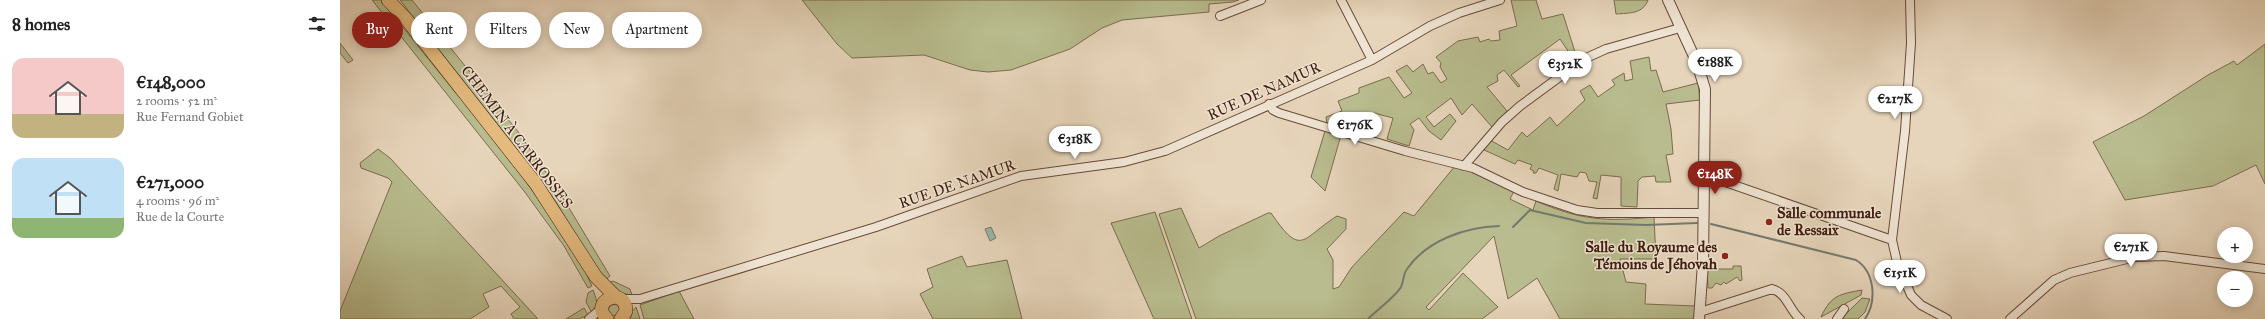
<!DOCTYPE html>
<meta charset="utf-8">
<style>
body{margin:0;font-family:"IM FELL Great Primer",serif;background:#f2f2f2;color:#222;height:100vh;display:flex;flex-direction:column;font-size:15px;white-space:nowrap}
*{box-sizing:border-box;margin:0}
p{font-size:13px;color:#767676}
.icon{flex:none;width:22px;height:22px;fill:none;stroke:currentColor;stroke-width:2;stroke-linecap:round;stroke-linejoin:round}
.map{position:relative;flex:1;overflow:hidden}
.drawer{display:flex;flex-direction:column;background:#fff;width:340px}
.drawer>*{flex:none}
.guide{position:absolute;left:12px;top:12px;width:380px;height:36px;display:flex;gap:8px}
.buttons{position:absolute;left:1877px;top:227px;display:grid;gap:8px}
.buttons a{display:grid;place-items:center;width:36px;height:36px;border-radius:50%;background:#fff;box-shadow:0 2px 10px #0003;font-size:20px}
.price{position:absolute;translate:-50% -34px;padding:0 9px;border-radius:14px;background:#fff;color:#222;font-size:13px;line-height:26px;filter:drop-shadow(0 1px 2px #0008)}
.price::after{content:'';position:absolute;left:50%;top:24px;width:12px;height:9px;margin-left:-6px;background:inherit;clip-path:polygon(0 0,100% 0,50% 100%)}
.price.active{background:#8f2418;color:#fff}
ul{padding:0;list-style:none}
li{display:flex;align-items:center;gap:12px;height:100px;padding:0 12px}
li span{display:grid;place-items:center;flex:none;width:112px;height:80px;border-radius:12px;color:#555}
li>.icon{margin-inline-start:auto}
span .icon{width:48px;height:48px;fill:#fffc;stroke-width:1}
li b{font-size:17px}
h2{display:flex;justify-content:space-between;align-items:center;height:48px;padding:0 12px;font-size:17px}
.chip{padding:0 14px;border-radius:18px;background:#fff;box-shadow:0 2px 10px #0003;font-size:14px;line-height:36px}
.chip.active{background:#8f2418;color:#fff}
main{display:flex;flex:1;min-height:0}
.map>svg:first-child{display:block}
.green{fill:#b8bc8e;stroke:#7c6c4e}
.water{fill:#97b8b1;stroke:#747a6f}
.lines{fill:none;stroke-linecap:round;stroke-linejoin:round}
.stream{stroke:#747a6f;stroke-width:2}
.minor-casing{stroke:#694a38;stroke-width:10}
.tertiary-casing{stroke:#694a38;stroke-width:12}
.primary-casing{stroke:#3f1c0d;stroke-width:14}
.minor{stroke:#efe4d3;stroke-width:8}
.tertiary{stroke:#efe4d3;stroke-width:10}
.primary{stroke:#e4ba7e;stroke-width:13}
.poi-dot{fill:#8f2418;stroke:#efe4d3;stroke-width:1.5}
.labels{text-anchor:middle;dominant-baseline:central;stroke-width:3;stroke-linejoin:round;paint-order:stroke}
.street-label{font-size:15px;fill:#3f1c0d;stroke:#efe4d3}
.poi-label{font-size:15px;font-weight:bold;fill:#3f1c0d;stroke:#efe4d3;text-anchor:start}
</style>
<main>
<section class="drawer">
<h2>8 homes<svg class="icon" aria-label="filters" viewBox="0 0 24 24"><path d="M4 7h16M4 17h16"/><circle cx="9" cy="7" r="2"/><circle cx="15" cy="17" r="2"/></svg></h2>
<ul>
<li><span style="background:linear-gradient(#f6c9c9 70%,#c2b280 0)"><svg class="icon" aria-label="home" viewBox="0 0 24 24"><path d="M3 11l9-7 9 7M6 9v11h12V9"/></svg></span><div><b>€148,000</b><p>2 rooms · 52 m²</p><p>Rue Fernand Gobiet</p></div></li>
<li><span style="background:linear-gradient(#bfe0f5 75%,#8fb573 0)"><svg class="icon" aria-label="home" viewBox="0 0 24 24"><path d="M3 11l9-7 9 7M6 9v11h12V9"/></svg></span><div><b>€271,000</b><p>4 rooms · 96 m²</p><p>Rue de la Courte</p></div></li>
</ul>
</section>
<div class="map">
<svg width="1925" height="319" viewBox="0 0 1925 319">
<rect width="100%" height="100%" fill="#e7d5bb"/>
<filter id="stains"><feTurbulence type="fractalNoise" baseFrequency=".005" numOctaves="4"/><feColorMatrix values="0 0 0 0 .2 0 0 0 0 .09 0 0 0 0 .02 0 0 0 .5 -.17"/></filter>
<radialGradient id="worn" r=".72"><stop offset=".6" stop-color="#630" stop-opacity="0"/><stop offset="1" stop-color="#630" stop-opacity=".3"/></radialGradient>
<!-- green -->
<path class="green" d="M32 0H41L115 92 143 122 209 214 244 269 252 286 248 288 224 246 184 191Z
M60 0H72L179 133 220 193 270 276 264 281 216 202 196 174Z
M462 0H899L893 2 869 4V12L782 20 762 28 730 49 671 70 648 72 630 70 584 55 512 58 497 44Z
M1171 0H1196L1202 19 1223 14 1235 52 1230 54 1220 39 1171 75 1180 86 1178 87 1164 70 1157 75 1158 81 1147 87 1167 111 1152 127 1132 104 1122 115 1111 98 1086 117 1094 127 1110 114 1116 121 1101 140 1089 131 1079 118 1070 124 1074 130 1069 146 1047 139 1053 118 1034 113 1028 132 1024 134 987 124 986 117 1002 111 998 101 1019 93V88L1049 77 1064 98 1072 93 1056 71 1067 65 1073 72 1083 64 1088 74 1093 72 1101 83 1107 79 1100 67 1101 63 1096 57 1118 41 1138 37 1140 42 1149 39 1151 41 1160 40 1159 31 1177 26Z
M1274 0H1308C1303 14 1289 13 1276 14Z
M0 43 13 60 8 63 0 53Z
M1925 44V184L1916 165 1873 186 1785 200 1753 142 1804 116 1868 75 1894 61 1897 65Z
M1309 57 1311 71 1316 70 1323 92 1358 83 1360 100 1326 104 1331 129 1333 154 1326 155 1331 182H1316L1315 176 1302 177 1298 181 1297 207 1281 206V177L1261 175 1257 199 1253 198 1257 182 1249 181 1246 173 1240 172 1237 177 1221 174 1218 191 1214 189 1218 175 1199 168 1196 173H1193L1194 171 1190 169 1192 165 1178 160 1175 164 1142 149 1150 140 1168 150 1182 132 1187 137 1210 117 1217 126 1245 100 1240 91 1250 85 1258 97 1275 85 1272 80 1284 73 1285 81 1293 79 1290 61Z
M985 131 1001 135 985 191 971 177Z
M38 149 50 158 198 319H174L171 314 180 307 161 286 143 294 149 307 130 319H0V311L52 182 48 178 21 168 20 163Z
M1115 166 1122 167 1174 191 1170 199 1193 210 1196 201C1240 220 1266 222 1314 217L1316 259H1280L1286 282 1306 284 1305 304 1355 306 1354 319H1220L1197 278 1168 299 1154 236 1086 307 1089 310 1123 273 1158 307 1142 319H856L819 214 841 208 859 248 879 236 928 213H931C962 258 961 239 997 216L1006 219V229L987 249 993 260V289L999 287 1012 267 1064 212 1074 216Z
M815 212 852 319H814L771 223Z
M622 256 627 267 667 260 682 319H593L580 294 593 287 587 269Z
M1367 265H1374V269H1393V266H1401L1402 280 1400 281 1397 277 1386 284 1384 282 1381 285 1376 283 1372 288H1368Z
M273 281 290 289 292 295 280 293 269 283Z
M253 290C256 298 260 306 252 313L246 302 248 293Z
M1522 290 1521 295 1481 317C1491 295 1500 294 1522 290Z
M339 291 354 319H304L300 305Z
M1522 298 1530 299 1525 312 1518 319H1501Z
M268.5 310a5.5 5.5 0 1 1 11 0a5.5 5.5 0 1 1-11 0Z
M296 307 300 319H291V313Z
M244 308 248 315 239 319H226Z"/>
<!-- water -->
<path class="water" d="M651 227 656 238 650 241 645 229Z"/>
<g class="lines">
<!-- stream -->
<path class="stream" d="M1371 224 1516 260C1535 272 1537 301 1525 319
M1173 227 1190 210 1246 223 1306 225 1357 223
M1028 319C1037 310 1055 297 1061 287 1064 281 1063 274 1067 269 1087 240 1126 227 1159 226"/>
<defs>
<path id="minor" d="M1001 0 1032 60
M1570 0 1571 43 1565 131 1552 240 1557 262 1571 295 1581 305 1607 319
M880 16 921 0
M929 104 933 110 939 113 1065 151 1133 168 1183 192 1237 210 1257 213H1364
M1124 166 1162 122 1180 106 1244 59 1266 49 1340 28
M1365 175 1552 240
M280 299H300L536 227 681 176 784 162 825 151 1032 60 1090 26 1119 13 1160 0
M1360 312 1432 289C1447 293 1449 310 1460 319
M249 319 262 308
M1497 319 1504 309
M1670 319 1714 280 1730 273 1795 257 1824 256 1925 269"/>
<path id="tertiary" d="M1328 0 1357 63 1365 89 1363 264 1359 319"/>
<path id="primary" d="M48 0 67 20 196 184 256 277 276 297
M267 319C248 301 286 285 286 311L281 319"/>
</defs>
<!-- minor casing -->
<use href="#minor" class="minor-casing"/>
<!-- tertiary casing -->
<use href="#tertiary" class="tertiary-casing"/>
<!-- primary casing -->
<use href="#primary" class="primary-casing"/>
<!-- minor -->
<use href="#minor" class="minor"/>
<!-- tertiary -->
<use href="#tertiary" class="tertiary"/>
<!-- primary -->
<use href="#primary" class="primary"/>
</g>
<!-- markers -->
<g class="poi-dot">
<circle cx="1429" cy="222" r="4"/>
<circle cx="1385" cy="256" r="4"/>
</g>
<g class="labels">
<!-- street labels -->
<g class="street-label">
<text transform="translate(924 91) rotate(-24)">RUE DE NAMUR</text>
<text transform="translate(177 137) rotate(53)">CHEMIN À CARROSSES</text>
<text transform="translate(617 184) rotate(-19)">RUE DE NAMUR</text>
</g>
<!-- poi labels -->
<g class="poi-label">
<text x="1437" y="213">Salle communale<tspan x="1437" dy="17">de Ressaix</tspan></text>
<text x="1377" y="247" text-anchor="end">Salle du Royaume des<tspan x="1377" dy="17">Témoins de Jéhovah</tspan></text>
</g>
</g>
<rect width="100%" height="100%" filter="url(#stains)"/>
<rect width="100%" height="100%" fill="url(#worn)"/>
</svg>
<div class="buttons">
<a>+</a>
<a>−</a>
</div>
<b class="price" style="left:1375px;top:83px">€188K</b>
<b class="price" style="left:1225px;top:85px">€352K</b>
<b class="price" style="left:1555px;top:120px">€217K</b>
<b class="price" style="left:1015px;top:146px">€176K</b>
<b class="price" style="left:735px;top:160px">€318K</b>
<b class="price active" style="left:1375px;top:195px">€148K</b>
<b class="price" style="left:1791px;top:268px">€271K</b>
<b class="price" style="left:1560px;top:294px">€151K</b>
<div class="guide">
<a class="chip active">Buy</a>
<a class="chip">Rent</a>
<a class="chip">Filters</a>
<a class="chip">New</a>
<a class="chip">Apartment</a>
</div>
</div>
</main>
